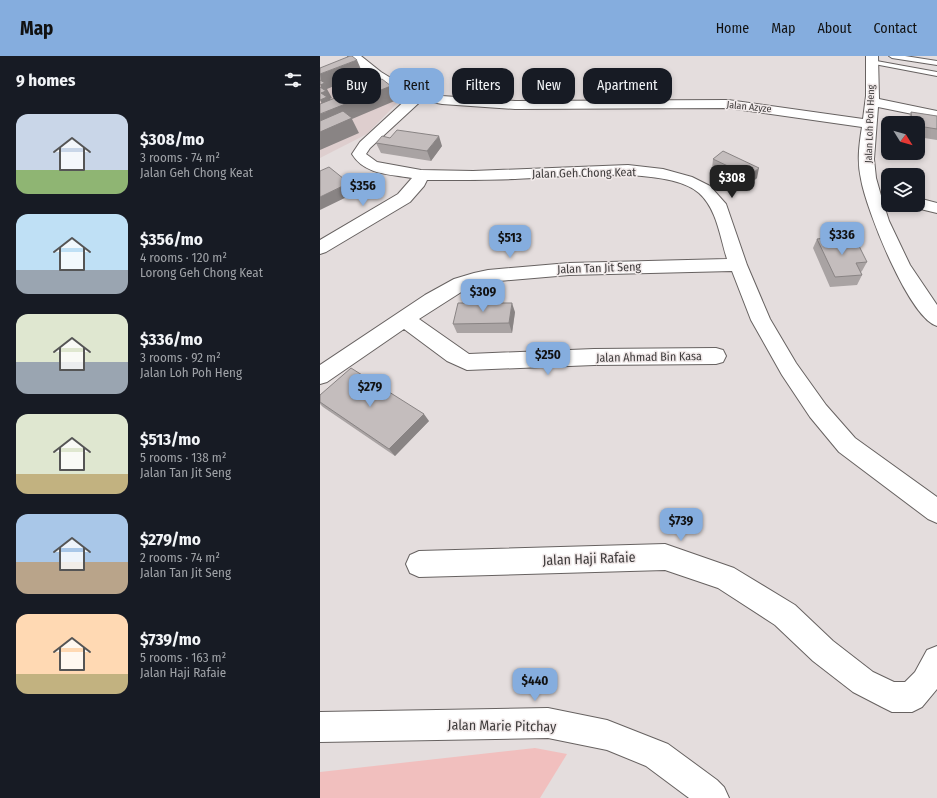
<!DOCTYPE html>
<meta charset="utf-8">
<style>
body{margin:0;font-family:"Fira Sans Condensed",sans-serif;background:#242831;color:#f1f3f6;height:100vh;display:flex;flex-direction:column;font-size:15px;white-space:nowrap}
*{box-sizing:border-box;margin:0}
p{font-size:13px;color:#9ea1a6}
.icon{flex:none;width:22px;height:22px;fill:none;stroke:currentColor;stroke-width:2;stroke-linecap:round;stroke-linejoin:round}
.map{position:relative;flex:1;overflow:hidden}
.details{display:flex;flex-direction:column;background:#171b24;width:320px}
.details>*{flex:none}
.top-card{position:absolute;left:12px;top:12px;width:380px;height:36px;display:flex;gap:8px}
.needle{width:26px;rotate:127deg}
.fabs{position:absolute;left:561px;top:60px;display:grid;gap:8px}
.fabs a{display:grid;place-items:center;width:44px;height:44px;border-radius:8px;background:#171b24;box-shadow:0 2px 6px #0003;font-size:20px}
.price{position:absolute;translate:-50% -34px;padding:0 9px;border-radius:8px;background:#85adde;color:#111;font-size:13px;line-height:26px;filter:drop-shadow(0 1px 2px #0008)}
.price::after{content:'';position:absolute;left:50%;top:24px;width:12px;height:9px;margin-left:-6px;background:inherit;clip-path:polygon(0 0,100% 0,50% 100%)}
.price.current{background:#222;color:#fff}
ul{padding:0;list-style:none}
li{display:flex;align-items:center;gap:12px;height:100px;padding:0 16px}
li span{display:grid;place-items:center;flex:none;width:112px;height:80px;border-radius:12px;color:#555}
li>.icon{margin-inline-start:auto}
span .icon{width:48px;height:48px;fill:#fffc;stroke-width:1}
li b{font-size:17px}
h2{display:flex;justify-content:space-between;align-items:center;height:48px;padding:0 16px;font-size:17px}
.pill{padding:0 14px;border-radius:12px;background:#171b24;box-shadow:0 2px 6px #0003;font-size:14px;line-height:36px}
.pill.current{background:#85adde;color:#111}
header{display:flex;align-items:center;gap:24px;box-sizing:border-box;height:56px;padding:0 20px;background:#85adde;color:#111}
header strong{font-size:19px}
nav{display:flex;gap:22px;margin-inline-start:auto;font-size:14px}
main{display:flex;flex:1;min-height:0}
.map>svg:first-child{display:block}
.built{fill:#decece}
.green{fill:#f1bfbe}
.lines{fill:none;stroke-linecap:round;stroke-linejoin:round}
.lane-casing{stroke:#676261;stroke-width:2}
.street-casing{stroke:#676261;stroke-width:2}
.lane{fill:#fff;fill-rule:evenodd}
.street{fill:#fff;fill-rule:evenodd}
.wall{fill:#a9a3a3}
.shaded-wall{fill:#898484}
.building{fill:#c4bdbd;stroke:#898484}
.labels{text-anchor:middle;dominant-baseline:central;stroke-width:3;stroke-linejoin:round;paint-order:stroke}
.far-street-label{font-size:10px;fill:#3f3c3c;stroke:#f1eaea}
.street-label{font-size:12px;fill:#3f3c3c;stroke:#f1eaea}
.near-street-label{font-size:14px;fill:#3f3c3c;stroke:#f1eaea}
</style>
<header>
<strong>Map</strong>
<nav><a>Home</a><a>Map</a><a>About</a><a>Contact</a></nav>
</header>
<main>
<section class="details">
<h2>9 homes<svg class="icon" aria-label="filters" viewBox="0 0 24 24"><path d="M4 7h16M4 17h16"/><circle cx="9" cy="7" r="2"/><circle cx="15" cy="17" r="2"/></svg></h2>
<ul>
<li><span style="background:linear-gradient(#c9d6e8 70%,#8fb573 0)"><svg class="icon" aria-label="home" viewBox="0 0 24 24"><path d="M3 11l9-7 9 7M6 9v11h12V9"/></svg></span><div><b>$308/mo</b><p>3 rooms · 74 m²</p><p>Jalan Geh Chong Keat</p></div></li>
<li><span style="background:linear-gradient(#bfe0f5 70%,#9aa5b1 0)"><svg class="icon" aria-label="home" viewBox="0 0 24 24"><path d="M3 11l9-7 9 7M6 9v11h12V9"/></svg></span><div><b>$356/mo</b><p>4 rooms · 120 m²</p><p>Lorong Geh Chong Keat</p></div></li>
<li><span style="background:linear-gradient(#dfe7d0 60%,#9aa5b1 0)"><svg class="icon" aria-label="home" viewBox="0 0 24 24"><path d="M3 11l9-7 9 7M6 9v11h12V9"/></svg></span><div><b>$336/mo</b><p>3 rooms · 92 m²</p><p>Jalan Loh Poh Heng</p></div></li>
<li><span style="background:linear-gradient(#dfe7d0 75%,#c2b280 0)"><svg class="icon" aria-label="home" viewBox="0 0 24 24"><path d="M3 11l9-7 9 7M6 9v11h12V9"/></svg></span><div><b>$513/mo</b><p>5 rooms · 138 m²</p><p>Jalan Tan Jit Seng</p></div></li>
<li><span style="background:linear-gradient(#a9c7e8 60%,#b9a48a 0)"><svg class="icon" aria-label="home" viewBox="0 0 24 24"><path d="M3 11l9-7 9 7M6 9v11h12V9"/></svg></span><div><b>$279/mo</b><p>2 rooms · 74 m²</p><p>Jalan Tan Jit Seng</p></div></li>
<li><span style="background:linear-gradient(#ffd9b3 75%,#c2b280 0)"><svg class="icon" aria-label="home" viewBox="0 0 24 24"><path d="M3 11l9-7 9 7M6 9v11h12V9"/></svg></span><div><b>$739/mo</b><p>5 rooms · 163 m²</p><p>Jalan Haji Rafaie</p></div></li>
</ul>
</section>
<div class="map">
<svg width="617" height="742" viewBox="0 0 617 742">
<rect width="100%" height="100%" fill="#e4dddd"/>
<!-- built -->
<path class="built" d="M38 12 81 43 47 78 0 102V28Z"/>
<!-- green -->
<path class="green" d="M215 692 247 698 220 742H0V716Z"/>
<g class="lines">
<defs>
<path id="lane" d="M569 0H585L617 5V9L572 2Z
M551 4 617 16V20L549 7V5Z"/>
<path id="street" d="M28 0H41L61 16 79 27 103 36 122 40 195 45 408 44 543 63 546 40V0H558L559 43 617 55V63L558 51 554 103 556 122 562 143 569 165 590 209 617 249V270C589 262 546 153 541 123 537 106 539 89 542 71L408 52 195 53 122 48 102 44 50 92 46 98 57 106 101 114 153 115 308 109 343 113 372 121 390 130 406 148 427 209 450 263 476 307 506 349 535 382 617 441V467L608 463 519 396 490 361 462 319 431 264 412 215 249 219 168 226 146 233 99 263 149 298 274 293 396 292 403 294 406 300 403 306 396 308 274 309 147 314 127 305 84 273 7 326 0 328V309L105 239 134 223 154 217 168 214 249 207 407 203C400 181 397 153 379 137 347 109 238 121 195 123 165 124 136 124 107 124L104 130 90 146 6 196 0 198V184L78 138 92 122C69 118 45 119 32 98L40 86 90 40C69 32 41 19 28 0Z
M598 142 617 147V157L592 151 591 149H598Z
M345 488 414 512 475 549 513 585 553 616 574 626H585L595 616 607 594 617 590V633L602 651 592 656H572L562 651 533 636 493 605 455 569 398 532 345 514 99 521 90 517 86 508 90 499 99 495Z
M228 652 287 664 348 688 397 724 404 731 409 742H369L326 710 287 694 228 682 0 686V656Z"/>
</defs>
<!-- lane casing -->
<use href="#lane" class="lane-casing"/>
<!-- street casing -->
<use href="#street" class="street-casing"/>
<!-- lane -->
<use href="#lane" class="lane"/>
<!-- street -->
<use href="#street" class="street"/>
</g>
<!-- wall -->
<path class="wall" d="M591 56 617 60V84L598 81V67H587Z
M56 87 122 90 111 105 61 97Z
M393 103 437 122 427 130 392 113Z
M497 183 529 189 547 206 542 215 541 216 542 219 537 229 510 231 493 192Z
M195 256 192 277H137L133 268Z
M0 339 109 365 75 400 3 351 0 348Z"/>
<!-- shaded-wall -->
<path class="shaded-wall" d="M37 4 43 18 7 33 12 42 10 43 13 49 71 30 77 44 32 63 39 77 0 94V58L6 56 0 44 1 37 0 18Z
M119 80 122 90 111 105 107 95Z
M439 112 437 122 427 130 429 120Z
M29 127 35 137 0 154V141Z
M192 247 195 256 192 277 189 267Z
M104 358 109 365 75 400 69 393Z"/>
<!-- building -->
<path class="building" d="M30 0H32L37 4 0 18V12Z
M62 23 71 30 0 58V48Z
M0 24 5 27 0 29Z
M0 31 6 35 1 37 7 41 0 44Z
M23 55 32 62 0 76V65Z
M591 56 617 60V73L598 70V67H592Z
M77 74 119 80 107 95 56 87 62 80 70 82Z
M403 95 439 112 429 120 393 103Z
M9 111 29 127 0 141V115Z
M525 180 529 189 538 188 547 206 536 207 542 219 515 221 497 183Z
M138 247H192L189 267 133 268Z
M31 312 104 358 69 393 0 346V339Z"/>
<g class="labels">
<!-- far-street labels -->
<g class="far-street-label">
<text transform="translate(429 51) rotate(6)">Jalan Azyze</text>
<text transform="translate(550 68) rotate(-88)">Jalan Loh Poh Heng</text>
</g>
<!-- street labels -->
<g class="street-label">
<text transform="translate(264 117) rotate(-1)">Jalan Geh Chong Keat</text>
<text transform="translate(279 212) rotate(-2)">Jalan Tan Jit Seng</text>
<text transform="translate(329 301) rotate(-1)">Jalan Ahmad Bin Kasa</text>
</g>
<!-- near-street labels -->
<g class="near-street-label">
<text transform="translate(269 503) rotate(-2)">Jalan Haji Rafaie</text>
<text transform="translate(182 670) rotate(1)">Jalan Marie Pitchay</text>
</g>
</g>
</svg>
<div class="fabs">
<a><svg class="needle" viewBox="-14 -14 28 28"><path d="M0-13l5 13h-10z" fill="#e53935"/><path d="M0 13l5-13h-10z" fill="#9ea1a6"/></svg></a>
<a><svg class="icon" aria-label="layers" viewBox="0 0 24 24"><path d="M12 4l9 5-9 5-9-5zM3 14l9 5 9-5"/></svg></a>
</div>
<b class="price current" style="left:412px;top:143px">$308</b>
<b class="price" style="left:43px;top:151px">$356</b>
<b class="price" style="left:522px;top:200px">$336</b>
<b class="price" style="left:190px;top:203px">$513</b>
<b class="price" style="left:163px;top:257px">$309</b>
<b class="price" style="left:228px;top:320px">$250</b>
<b class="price" style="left:50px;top:352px">$279</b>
<b class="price" style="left:361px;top:486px">$739</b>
<b class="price" style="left:215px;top:646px">$440</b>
<div class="top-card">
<a class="pill">Buy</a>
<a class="pill current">Rent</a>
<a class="pill">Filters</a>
<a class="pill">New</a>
<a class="pill">Apartment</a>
</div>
</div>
</main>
